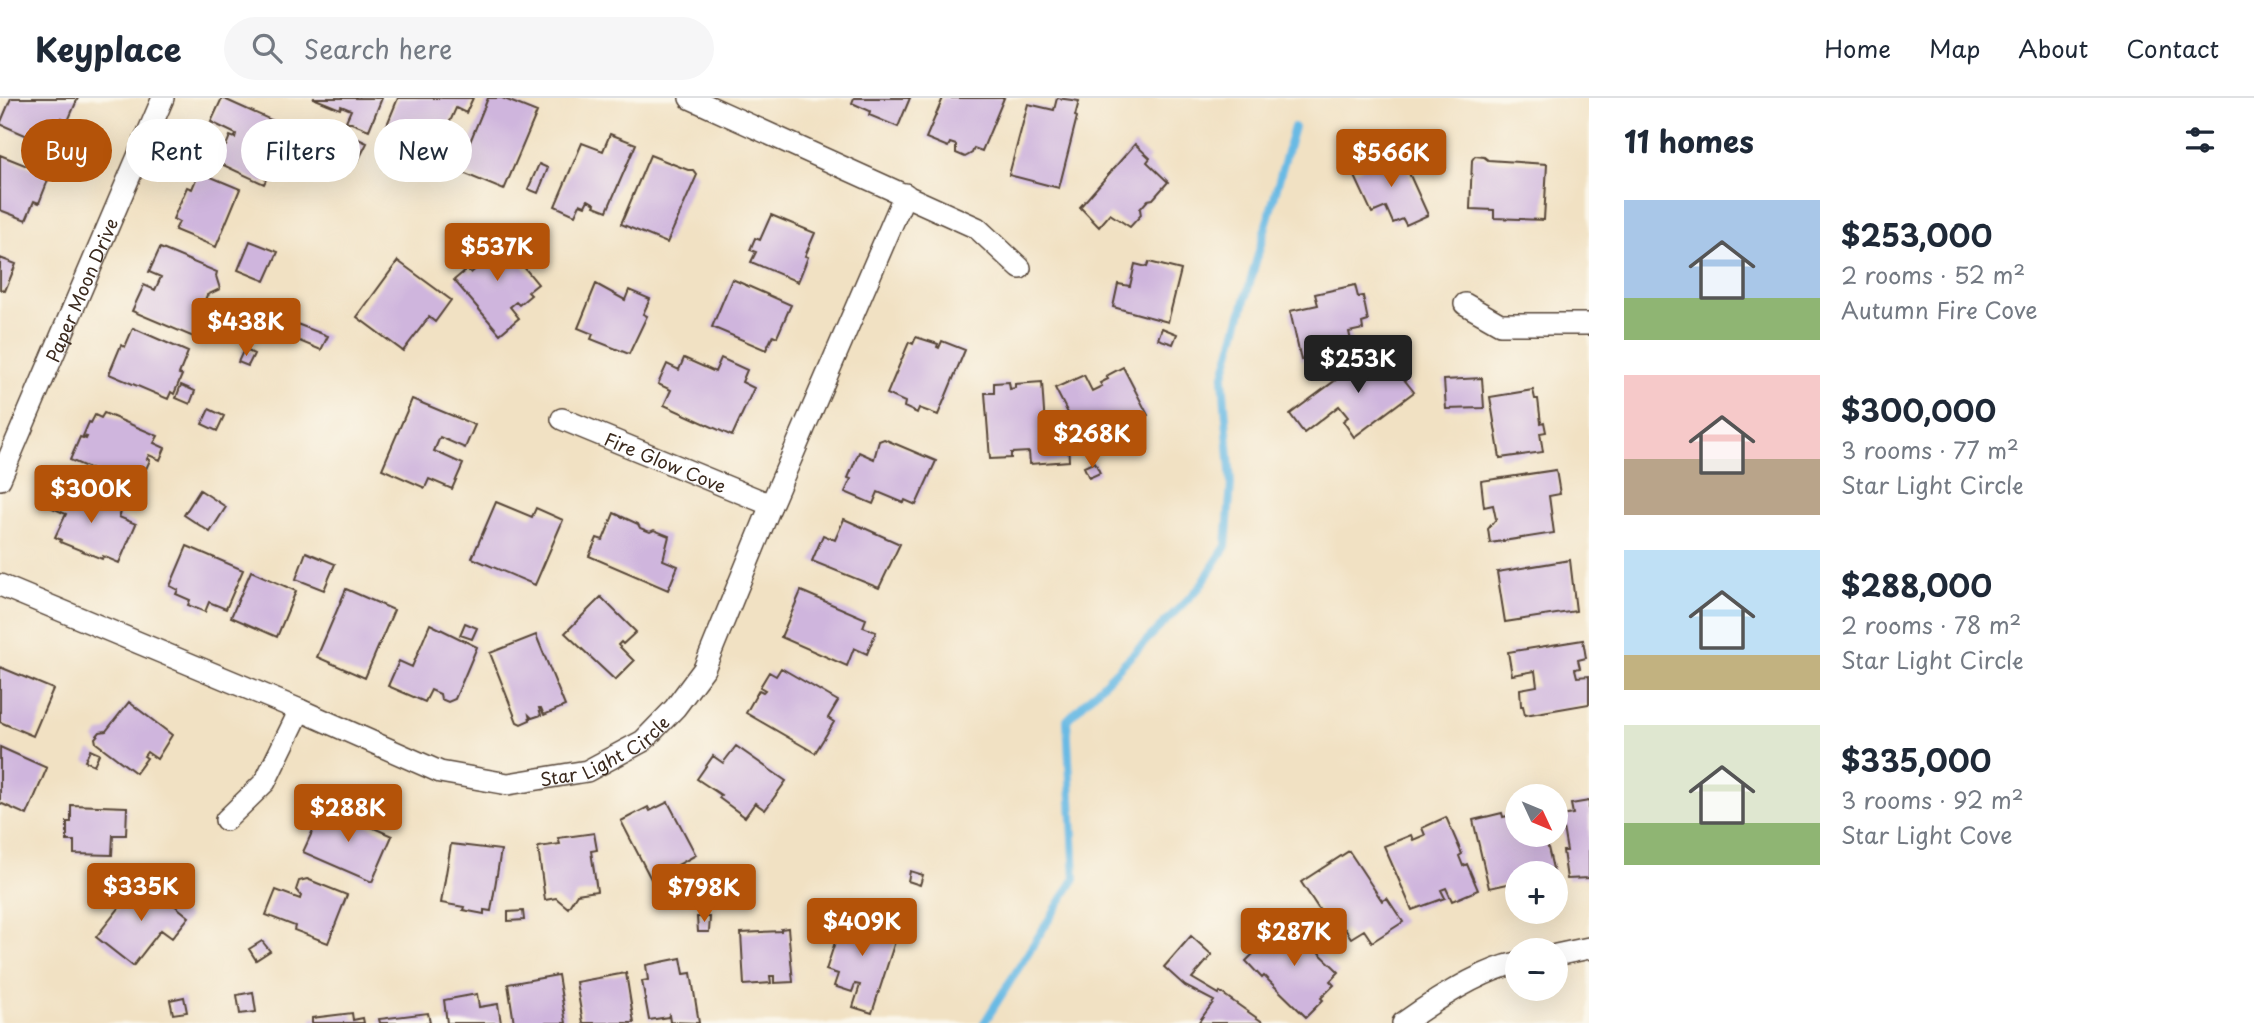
<!DOCTYPE html>
<meta charset="utf-8">
<style>
body{margin:0;font-family:"Playpen Sans",sans-serif;background:#f6f6f7;color:#1f2937;height:100vh;display:flex;flex-direction:column;font-size:26px;white-space:nowrap}
*{box-sizing:border-box;margin:0}
p{font-size:23px;color:#747a83}
.icon{flex:none;width:38px;height:38px;fill:none;stroke:currentColor;stroke-width:2;stroke-linecap:round;stroke-linejoin:round}
.map{position:relative;flex:1;overflow:hidden}
.side{display:flex;flex-direction:column;background:#fff;width:665px}
.side>*{flex:none}
.top-card{position:absolute;left:21px;top:21px;width:665px;height:63px;display:flex;gap:14px}
.needle{width:46px;rotate:134deg}
.fabs{position:absolute;left:1505px;top:686px;display:grid;gap:14px}
.fabs a{display:grid;place-items:center;width:63px;height:63px;border-radius:50%;background:#fff;box-shadow:0 7px 28px #0002;font-size:35px}
.price{position:absolute;translate:-50% -60px;padding:0 16px;border-radius:7px;background:#b45309;color:#fff;font-size:23px;line-height:46px;filter:drop-shadow(0 2px 4px #0008)}
.price::after{content:'';position:absolute;left:50%;top:42px;width:21px;height:16px;margin-left:-10px;background:inherit;clip-path:polygon(0 0,100% 0,50% 100%)}
.price.selected{background:#222;color:#fff}
ul{padding:0;list-style:none}
li{display:flex;align-items:center;gap:21px;height:175px;padding:0 35px}
li span{display:grid;place-items:center;flex:none;width:196px;height:140px;border-radius:0px;color:#555}
li>.icon{margin-inline-start:auto}
span .icon{width:84px;height:84px;fill:#fffc;stroke-width:1}
li b{font-size:30px}
h2{display:flex;justify-content:space-between;align-items:center;height:84px;padding:0 35px;font-size:30px}
.pill{padding:0 24px;border-radius:32px;background:#fff;box-shadow:0 7px 28px #0002;font-size:24px;line-height:63px}
.pill.selected{background:#b45309;color:#fff}
header{display:flex;align-items:center;gap:42px;box-sizing:border-box;height:98px;padding:0 35px;background:#fff;border-bottom:2px solid #e0e1e3}
header strong{font-size:33px}
nav{display:flex;gap:38px;margin-inline-start:auto;font-size:24px}
.search{width:490px;height:63px;background:#f6f6f7;display:flex;align-items:center;gap:18px;box-sizing:border-box;padding:0 24px;border-radius:38px;color:#747a83;font-size:26px}
main{display:flex;flex:1;min-height:0}
.map>svg:first-child{display:block}
.lines{fill:none;stroke-linecap:round;stroke-linejoin:round}
.stream{stroke:#69bae4;stroke-width:8}
.building{fill:#cfb5dd}
.street-casing{stroke:#564537;stroke-width:24}
.street{stroke:#fff;stroke-width:21}
.labels{text-anchor:middle;dominant-baseline:central;stroke-width:7;stroke-linejoin:round;paint-order:stroke}
.street-label{font-size:18px;fill:#3b2a1e;stroke:#fbf7ec}
</style>
<header>
<strong>Keyplace</strong>
<div class="search"><svg class="icon" aria-label="search" viewBox="0 0 24 24"><circle cx="10" cy="10" r="6"/><path d="M15 15l6 6"/></svg>Search here</div>
<nav><a>Home</a><a>Map</a><a>About</a><a>Contact</a></nav>
</header>
<main>
<div class="map">
<svg width="1589" height="925" viewBox="0 0 1589 925">
<rect width="100%" height="100%" fill="#fbf7ec"/>
<filter id="ink" filterUnits="userSpaceOnUse"><feTurbulence type="fractalNoise" baseFrequency=".0143" numOctaves="2"/><feDisplacementMap in="SourceGraphic" scale="14" xChannelSelector="R" yChannelSelector="G"/><feConvolveMatrix kernelMatrix="1 2 1 2 8 2 1 2 1" color-interpolation-filters="sRGB"/></filter>
<filter id="wash" filterUnits="userSpaceOnUse"><feTurbulence type="fractalNoise" baseFrequency=".00686" numOctaves="4" result="noise"/><feDisplacementMap in="SourceGraphic" scale="28" xChannelSelector="R" yChannelSelector="G"/><feGaussianBlur stdDeviation="1.57" result="paint"/><feColorMatrix in="noise" values="0 0 0 0 0 0 0 0 0 0 0 0 0 0 0 0 0 1.4 0 .05"/><feComposite in="paint" operator="in"/></filter>
<g filter="url(#wash)">
<rect width="100%" height="100%" fill="#f1e1c3"/>
<g class="lines">
<!-- stream -->
<path class="stream" d="M984 925 1075 780 1067 622 1199 490 1226 448 1231 386 1223 280 1294 29"/>
</g>
<g id="blocks">
<!-- building -->
<path class="building" d="M11 0H78L68 23 62 20 61 23 77 30 66 55 0 26Z
M222 0 289 30 282 44 287 47 276 71 272 69 264 86 219 65 221 62 219 58 223 49 226 48 230 38 235 40 236 36 211 24Z
M313 0H382L369 32 346 23 351 12 341 8 340 11Z
M398 0H473L466 15 456 10 441 44 407 28 401 42 384 34Z
M488 0H502L537 14 504 92 458 73Z
M854 0H910L898 29 869 17 870 13 852 5Z
M943 0H1004L982 53 974 50 972 55 965 59 956 55V47L950 45 948 49 926 40Z
M1057 0 1079 3 1075 18 1077 19 1059 90 1009 77 1028 6 1054 12Z
M610 36 636 46 607 113 594 108 595 106 588 102 585 108 580 106 575 117 555 108 582 45 603 53Z
M356 40 367 45 358 63 351 60 353 56 350 54Z
M1135 46 1150 60 1147 64 1168 84 1153 101 1148 102 1140 111 1141 117 1130 129 1110 116 1099 129 1080 109Z
M1399 53 1428 117 1406 127 1403 121 1393 125 1386 109 1372 115 1353 74Z
M0 57 50 77 39 105 34 103 26 122 0 112Z
M650 57 688 72H693L697 77 667 145 621 126Z
M1475 58 1484 59 1488 62 1547 66 1544 122 1494 120V112L1470 111 1472 62Z
M539 66 548 70 538 95 528 91Z
M199 74 240 91 216 149 175 132 179 124 173 121 187 89 192 91Z
M771 117 815 135 805 158 808 159 798 184 751 164 756 154 750 152 755 140 760 142Z
M494 133 538 186 528 194 531 197 519 207 516 204 510 209 519 220 500 236 454 182 467 171 471 175 484 164 473 151Z
M250 143 278 154 265 183 238 172Z
M160 150 217 174 216 178 220 191 207 197 200 214 213 220 203 243 132 213 144 187 155 192 161 179 149 174Z
M0 160 16 166 5 193 0 191Z
M398 163 451 202 435 224 429 219 403 253 357 219Z
M1149 164 1181 172 1168 224 1113 209 1118 186 1130 188 1135 166 1147 169Z
M732 181 791 207 777 239 773 237 766 252 712 229Z
M596 186 625 202 629 192 650 201 643 216 647 218 629 256 591 241 593 236 578 230Z
M1355 187 1358 199 1363 198 1368 223 1362 225 1363 231 1349 234 1353 251 1301 262 1290 213 1318 207 1315 196Z
M297 226 328 238 321 252 292 240Z
M133 230 188 254 179 276 182 277 174 296 171 294 168 301 109 276 121 247 125 249Z
M1162 230 1177 236 1173 246 1158 241Z
M916 239 938 246 937 249 939 250 942 243 965 252 938 317 919 310 917 315 904 309 905 304 887 296 909 244 913 246Z
M1379 250 1414 294 1354 339 1343 323 1348 319 1339 308 1304 335 1290 316Z
M244 251 254 256 248 268 238 264Z
M684 260 715 274 721 260 747 272 742 284 754 290 732 338 664 307 671 292 658 286 667 266 679 272Z
M1123 269 1148 317 1134 325 1135 328 1118 336 1122 344 1105 352 1101 345 1092 343 1080 319 1072 323 1055 290 1084 277 1092 293 1102 288 1100 285 1108 281 1106 278Z
M1482 280 1484 310 1446 311 1444 282Z
M1009 284 1010 291 1015 290V286L1042 284 1046 344 1068 343 1069 363 1030 366 1029 354 1011 355V360L990 361 985 295H994V285Z
M181 287 195 293 190 306 176 300Z
M1533 292 1535 301H1538L1541 325 1544 324 1546 334 1540 335 1543 354 1500 360 1490 299Z
M412 301 475 327 465 350 440 339 434 353 463 366 452 391 429 381 425 390 382 371Z
M209 311 224 318 217 333 202 326Z
M104 315 158 338 154 345 165 350 160 362 149 357 147 361 150 362 142 380 140 379 135 390 70 362 80 339 86 341 87 339 83 338 89 324 91 325 95 317 101 320Z
M884 341 936 363 916 407 905 402 904 405 878 394 873 406 845 394 851 381 848 380 859 354 874 361 879 343Z
M1095 364 1100 375 1089 380 1084 369Z
M1556 372 1560 396 1549 398 1554 435 1490 445 1488 431 1496 421 1493 407 1484 409 1481 383Z
M61 385 121 414 119 419 136 426 119 465 103 458 102 461 60 444 61 442 55 439 66 416 50 409Z
M200 392 226 409 210 434 184 417Z
M496 404 532 419 536 410 563 422 535 487 472 460Z
M614 415 638 426 640 430 650 434 654 432 669 438 663 462 678 468 668 492 589 458 597 440 603 442Z
M844 421 900 446 879 490 812 463 823 437 835 442Z
M187 448 243 472 226 511 209 504 205 514 188 507 190 502 176 496 178 492 170 488Z
M306 454 335 466 324 492 296 481Z
M1570 462 1576 513 1505 524 1497 474Z
M251 473 296 493 277 539 231 519Z
M346 491 394 512 365 580 317 559Z
M801 493 866 521 863 529 876 534 867 556 854 550 847 568 781 539Z
M601 499 636 534 623 546 621 544 618 547 634 563 615 582 565 535Z
M465 525 477 530 472 541 460 537Z
M430 526 477 549 455 601 448 604 441 601 440 596 431 592 425 604 388 588 399 563 412 569Z
M536 537 565 608 544 617 541 610H539L541 617 532 620 529 617 530 622 521 626 517 624 490 555Z
M1583 542 1586 560 1578 562 1580 570 1575 571 1577 579 1589 578V606L1525 617 1523 608H1521L1520 591 1537 588 1535 573 1512 577 1508 554Z
M0 569 53 591 33 638 0 624Z
M781 570 838 603 828 620 834 624 815 655 746 615 759 592 763 594 765 592 760 589 769 574 776 578Z
M129 604 172 637 157 661 147 654 144 658 147 660 136 675 96 645 95 640 100 634 106 633Z
M736 648 786 683 765 712 755 705 745 719 719 700 721 697 697 681 713 658 723 665Z
M0 649 47 670 27 717 0 705Z
M90 652 99 656 94 667 85 663Z
M1589 703V780L1567 781 1563 753H1567L1561 718 1573 716 1571 706Z
M668 704 696 757 676 768 678 772 659 782 657 777 651 781 621 723 648 709 650 713Z
M71 707 127 709 126 737H113L112 757 74 756V743H67V724H71Z
M324 708 392 738 372 784 303 754Z
M1502 715 1503 719 1517 716V737H1545L1554 775H1517V784L1489 790 1473 722Z
M1446 719 1462 756 1459 758 1463 768 1467 766 1478 792 1452 803 1446 790 1441 792 1445 800 1412 812 1384 748 1411 737 1413 742 1425 737 1422 730Z
M594 735 597 752 591 753 597 793 577 796 568 810 556 800 545 802 538 749 560 746 558 740Z
M451 746 501 752 491 813 484 812V816L463 812 464 809 441 805Z
M1349 753 1382 803 1387 800 1403 824 1372 844 1364 832 1351 840 1345 831 1336 837 1301 784Z
M910 773 923 777 920 787 908 783Z
M307 781 347 797 328 845 294 832 295 828 266 817 276 792 300 801 301 798 296 792 299 783Z
M140 784 161 800 163 798 189 819 172 840 161 832 133 868 96 839Z
M523 813 524 822 508 823V814Z
M845 813 864 818 862 824 867 826 866 829 873 831 876 823 899 831 872 915 853 909 860 887 855 886 852 894 834 888 838 876 826 872Z
M697 819H710L709 834H698Z
M1286 823 1339 874 1330 883 1334 887 1321 900 1323 902 1306 919 1264 878 1262 880 1246 863Z
M788 830 793 884 774 885V878H770L771 885 744 887 741 835 781 833V831Z
M1191 838 1212 857 1192 880 1219 896 1220 894 1264 925H1198L1214 903 1185 888 1164 869Z
M262 843 270 853 256 862 249 851Z
M681 860 684 876 691 875 699 925 670 924 669 917 668 919 649 922 642 883 648 882 646 867Z
M626 875 634 925H583L576 884Z
M558 877 566 925H514L508 886Z
M253 894 256 914 240 916 237 897Z
M477 896 479 909 498 906 501 925H447L444 902Z
M184 899 187 914 173 916 170 902Z
M352 915 353 922 363 920 364 925H312V920Z
M428 915 430 925H380L379 921Z"/>
</g>
</g>
<g filter="url(#ink)">
<use href="#blocks" fill-opacity="0" stroke="#564537" stroke-width="2"/>
<g class="lines">
<defs>
<g id="street">
<path d="M690 0 977 130 1020 170"/>
<path d="M1465 206 1500 226H1589"/>
<path id="s1" d="M562 321 771 407"/>
<path id="s2" d="M0 381 163 0"/>
<path id="s3" d="M0 487 300 612 440 674 508 686 587 673 643 643 675 610 704 571 771 407 905 96"/>
<path d="M226 722 265 684 300 612"/>
<path d="M1556 857 1589 850"/>
<path d="M1403 925C1434 903 1481 872 1517 865"/>
</g>
</defs>
<!-- street casing -->
<use href="#street" class="street-casing"/>
<!-- street -->
<use href="#street" class="street"/>
</g>
</g>
<g class="labels">
<!-- street labels -->
<g class="street-label">
<text stroke="none"><textPath href="#s2" startOffset="206">Paper Moon Drive</textPath></text>
<text stroke="none"><textPath href="#s1" startOffset="112">Fire Glow Cove</textPath></text>
<text stroke="none"><textPath href="#s3" startOffset="651">Star Light Circle</textPath></text>
</g>
</g>
</svg>
<div class="fabs">
<a><svg class="needle" viewBox="-14 -14 28 28"><path d="M0-13l5 13h-10z" fill="#e53935"/><path d="M0 13l5-13h-10z" fill="#747a83"/></svg></a>
<a>+</a>
<a>−</a>
</div>
<b class="price" style="left:1391px;top:91px">$566K</b>
<b class="price" style="left:497px;top:185px">$537K</b>
<b class="price" style="left:246px;top:260px">$438K</b>
<b class="price selected" style="left:1358px;top:297px">$253K</b>
<b class="price" style="left:1092px;top:372px">$268K</b>
<b class="price" style="left:91px;top:427px">$300K</b>
<b class="price" style="left:348px;top:746px">$288K</b>
<b class="price" style="left:141px;top:825px">$335K</b>
<b class="price" style="left:704px;top:826px">$798K</b>
<b class="price" style="left:862px;top:860px">$409K</b>
<b class="price" style="left:1294px;top:870px">$287K</b>
<div class="top-card">
<a class="pill selected">Buy</a>
<a class="pill">Rent</a>
<a class="pill">Filters</a>
<a class="pill">New</a>
</div>
</div>
<section class="side">
<h2>11 homes<svg class="icon" aria-label="filters" viewBox="0 0 24 24"><path d="M4 7h16M4 17h16"/><circle cx="9" cy="7" r="2"/><circle cx="15" cy="17" r="2"/></svg></h2>
<ul>
<li><span style="background:linear-gradient(#a9c7e8 70%,#8fb573 0)"><svg class="icon" aria-label="home" viewBox="0 0 24 24"><path d="M3 11l9-7 9 7M6 9v11h12V9"/></svg></span><div><b>$253,000</b><p>2 rooms · 52 m²</p><p>Autumn Fire Cove</p></div></li>
<li><span style="background:linear-gradient(#f6c9c9 60%,#b9a48a 0)"><svg class="icon" aria-label="home" viewBox="0 0 24 24"><path d="M3 11l9-7 9 7M6 9v11h12V9"/></svg></span><div><b>$300,000</b><p>3 rooms · 77 m²</p><p>Star Light Circle</p></div></li>
<li><span style="background:linear-gradient(#bfe0f5 75%,#c2b280 0)"><svg class="icon" aria-label="home" viewBox="0 0 24 24"><path d="M3 11l9-7 9 7M6 9v11h12V9"/></svg></span><div><b>$288,000</b><p>2 rooms · 78 m²</p><p>Star Light Circle</p></div></li>
<li><span style="background:linear-gradient(#dfe7d0 70%,#8fb573 0)"><svg class="icon" aria-label="home" viewBox="0 0 24 24"><path d="M3 11l9-7 9 7M6 9v11h12V9"/></svg></span><div><b>$335,000</b><p>3 rooms · 92 m²</p><p>Star Light Cove</p></div></li>
</ul>
</section>
</main>
